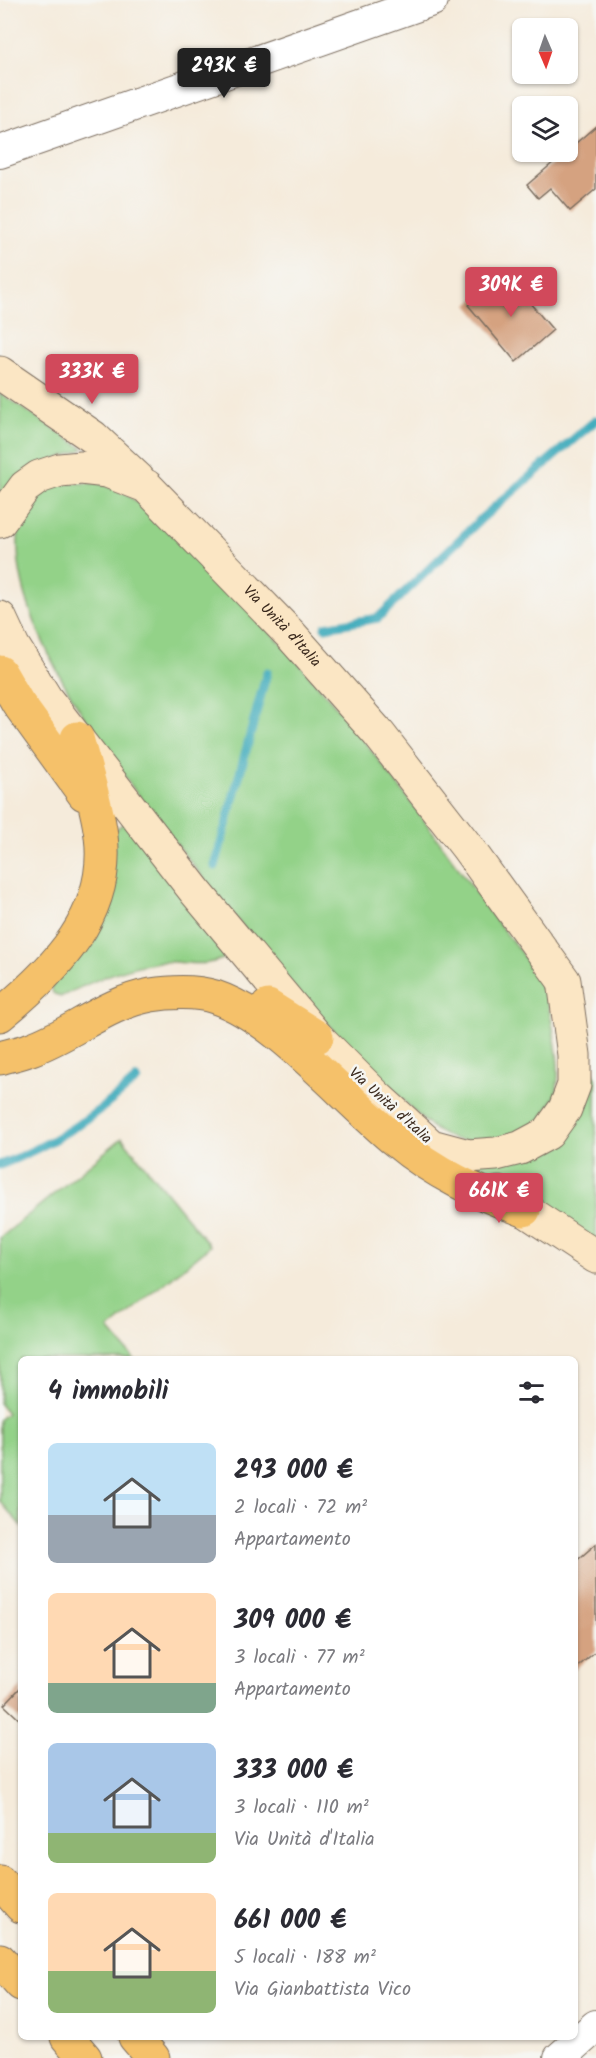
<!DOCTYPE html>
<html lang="it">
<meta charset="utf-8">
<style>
body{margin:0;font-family:Kalam,sans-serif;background:#f2f2f3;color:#2b2b33;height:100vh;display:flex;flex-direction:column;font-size:22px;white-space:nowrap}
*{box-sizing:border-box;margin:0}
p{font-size:20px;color:#7c7c81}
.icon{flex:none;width:33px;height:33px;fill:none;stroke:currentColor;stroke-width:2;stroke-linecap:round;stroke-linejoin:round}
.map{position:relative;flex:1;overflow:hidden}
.panel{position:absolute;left:18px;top:1356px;width:560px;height:684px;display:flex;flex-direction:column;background:#fff;border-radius:9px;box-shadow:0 2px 4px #0004}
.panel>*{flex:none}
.needle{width:39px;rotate:178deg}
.controls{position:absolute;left:512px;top:18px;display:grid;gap:12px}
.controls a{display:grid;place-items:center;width:66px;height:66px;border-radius:9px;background:#fff;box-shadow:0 2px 4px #0004;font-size:30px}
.price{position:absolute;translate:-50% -51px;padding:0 14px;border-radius:6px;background:#d1495b;color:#fff;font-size:20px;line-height:39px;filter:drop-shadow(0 2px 3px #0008)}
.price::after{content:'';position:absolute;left:50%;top:36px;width:18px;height:14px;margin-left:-9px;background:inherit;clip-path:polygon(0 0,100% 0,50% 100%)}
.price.selected{background:#222;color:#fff}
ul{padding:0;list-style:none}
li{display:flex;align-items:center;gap:18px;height:150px;padding:0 30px}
li span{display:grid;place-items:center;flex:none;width:168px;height:120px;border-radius:9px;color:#555}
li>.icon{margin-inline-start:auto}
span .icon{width:72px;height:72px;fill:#fffc;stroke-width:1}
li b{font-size:26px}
h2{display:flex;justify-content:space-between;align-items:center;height:72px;padding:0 30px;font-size:26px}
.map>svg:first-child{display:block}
.green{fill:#93d288;stroke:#677e53;stroke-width:1.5}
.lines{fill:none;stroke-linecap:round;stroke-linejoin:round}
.stream{stroke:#3caabb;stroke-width:9}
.building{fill:#d5a280}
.minor-casing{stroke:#7c6e60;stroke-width:34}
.secondary-casing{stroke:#7c6e60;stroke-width:35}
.motorway-casing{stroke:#7c6e60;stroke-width:35}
.minor{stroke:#fff;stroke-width:32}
.secondary{stroke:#fbe6c4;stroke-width:33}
.motorway{stroke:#f5c16b;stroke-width:33}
.labels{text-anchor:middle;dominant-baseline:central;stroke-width:5;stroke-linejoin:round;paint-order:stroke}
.street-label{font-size:15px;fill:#3b2a1e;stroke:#f6f6f2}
</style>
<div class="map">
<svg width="596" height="2058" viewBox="0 0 596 2058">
<rect width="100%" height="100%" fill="#f6f6f2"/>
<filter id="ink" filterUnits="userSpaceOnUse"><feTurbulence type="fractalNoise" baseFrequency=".0167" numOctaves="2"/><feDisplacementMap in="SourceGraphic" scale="12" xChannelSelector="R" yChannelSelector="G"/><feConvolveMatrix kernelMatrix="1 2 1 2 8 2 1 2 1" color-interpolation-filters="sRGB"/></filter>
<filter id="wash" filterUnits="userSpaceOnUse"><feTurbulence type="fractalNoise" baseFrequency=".008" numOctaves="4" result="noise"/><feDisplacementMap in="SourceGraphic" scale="24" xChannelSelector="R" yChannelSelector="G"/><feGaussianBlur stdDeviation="1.35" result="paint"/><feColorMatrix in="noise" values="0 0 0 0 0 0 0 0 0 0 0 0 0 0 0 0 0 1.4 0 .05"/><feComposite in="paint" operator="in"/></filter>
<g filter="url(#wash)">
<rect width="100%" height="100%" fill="#f5ebdb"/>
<!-- green -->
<path class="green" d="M0 393 84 449 45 463 0 494Z
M99 483 124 493 147 509C190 552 235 594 276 638 353 721 421 813 485 906 503 931 527 956 540 984 548 999 551 1018 554 1034 563 1081 562 1125 506 1136 483 1140 460 1146 439 1132 420 1120 404 1100 388 1085 311 1013 246 932 181 850 122 776 0 621 20 521 26 508 33 494 47 487 60 481 84 484 99 483Z
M134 824 230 944 225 958C198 970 180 958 152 963 121 968 89 983 60 997L53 993 50 985 111 834 121 825Z
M583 1051 596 1079V1243L458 1160 517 1157Z
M122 1138 210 1246 109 1329 134 1359H21V1526L0 1501V1419L7 1413 0 1404V1238Z"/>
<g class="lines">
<!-- stream -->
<path class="stream" d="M325 627 378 618 482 518 596 420
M215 866 267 672
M0 1165C52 1145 96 1116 137 1079"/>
</g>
<g id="blocks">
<!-- building -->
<path class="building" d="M596 126V189L570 211 550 188 538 198 527 185Z
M505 274 553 330 516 362 468 305Z
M596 1544V1651L574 1670V1563Z
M21 1687V1721L4 1705Z"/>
</g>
</g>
<g filter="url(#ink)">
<use href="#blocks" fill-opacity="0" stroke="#7c6e60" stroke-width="1.5"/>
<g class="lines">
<defs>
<path id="minor" d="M0 152 432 0
M560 2058 596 2026"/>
<g id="secondary">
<path d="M0 373 93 437 138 479"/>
<path id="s1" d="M0 521 25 487 39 477 60 470 81 468 107 471 146 486 290 634 378 733 467 847 564 981 574 1055V1085L565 1109 548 1133 520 1148 496 1154 468 1156 431 1146 377 1097 317 1037 195 891 46 699 13 646 0 618"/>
<path d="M499 1193 596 1257"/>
</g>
<path id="motorway" d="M0 672 18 703 84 794
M268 1006 317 1037
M0 1015C55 970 111 914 101 836 97 803 85 771 77 738
M0 1058C10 1055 21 1053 31 1049 73 1034 106 1003 151 995 170 992 196 991 215 997 278 1018 344 1099 396 1141 434 1173 478 1193 524 1210
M0 1882 21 1906
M0 1960 21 1984
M67 2037 85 2058
M135 2037 153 2058"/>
</defs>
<!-- minor casing -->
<use href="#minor" class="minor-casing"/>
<!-- secondary casing -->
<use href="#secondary" class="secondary-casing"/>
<!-- motorway casing -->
<use href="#motorway" class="motorway-casing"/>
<!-- minor -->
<use href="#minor" class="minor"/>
<!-- secondary -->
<use href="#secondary" class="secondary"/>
<!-- motorway -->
<use href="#motorway" class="motorway"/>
</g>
</g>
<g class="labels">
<!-- street labels -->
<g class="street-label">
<text stroke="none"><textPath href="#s1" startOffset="366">Via Unità d'Italia</textPath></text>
<text transform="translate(390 1106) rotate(42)">Via Unità d'Italia</text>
</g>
</g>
</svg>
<div class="controls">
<a><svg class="needle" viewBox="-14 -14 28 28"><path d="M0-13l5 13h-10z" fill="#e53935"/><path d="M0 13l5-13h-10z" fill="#7c7c81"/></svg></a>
<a><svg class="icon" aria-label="layers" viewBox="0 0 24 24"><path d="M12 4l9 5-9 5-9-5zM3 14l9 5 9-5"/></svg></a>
</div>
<b class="price selected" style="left:224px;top:99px">293K €</b>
<b class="price" style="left:511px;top:318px">309K €</b>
<b class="price" style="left:92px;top:405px">333K €</b>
<b class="price" style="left:499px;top:1224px">661K €</b>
<section class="panel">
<h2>4 immobili<svg class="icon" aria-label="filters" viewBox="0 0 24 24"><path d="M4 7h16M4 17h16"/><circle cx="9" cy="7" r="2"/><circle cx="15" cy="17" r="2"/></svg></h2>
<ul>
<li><span style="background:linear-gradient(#bfe0f5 60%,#9aa5b1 0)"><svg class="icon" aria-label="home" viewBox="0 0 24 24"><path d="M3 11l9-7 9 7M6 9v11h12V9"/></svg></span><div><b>293 000 €</b><p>2 locali · 72 m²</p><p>Appartamento</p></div></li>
<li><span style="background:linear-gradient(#ffd9b3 75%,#7fa58c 0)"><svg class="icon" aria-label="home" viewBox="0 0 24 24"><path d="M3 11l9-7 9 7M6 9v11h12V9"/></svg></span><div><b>309 000 €</b><p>3 locali · 77 m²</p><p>Appartamento</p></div></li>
<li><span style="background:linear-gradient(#a9c7e8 75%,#8fb573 0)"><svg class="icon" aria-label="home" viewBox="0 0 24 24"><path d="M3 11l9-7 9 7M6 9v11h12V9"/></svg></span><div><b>333 000 €</b><p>3 locali · 110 m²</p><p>Via Unità d'Italia</p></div></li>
<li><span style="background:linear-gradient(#ffd9b3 65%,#8fb573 0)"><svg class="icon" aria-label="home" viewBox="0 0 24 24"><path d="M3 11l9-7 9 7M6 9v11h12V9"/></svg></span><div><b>661 000 €</b><p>5 locali · 188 m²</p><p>Via Gianbattista Vico</p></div></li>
</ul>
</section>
</div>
